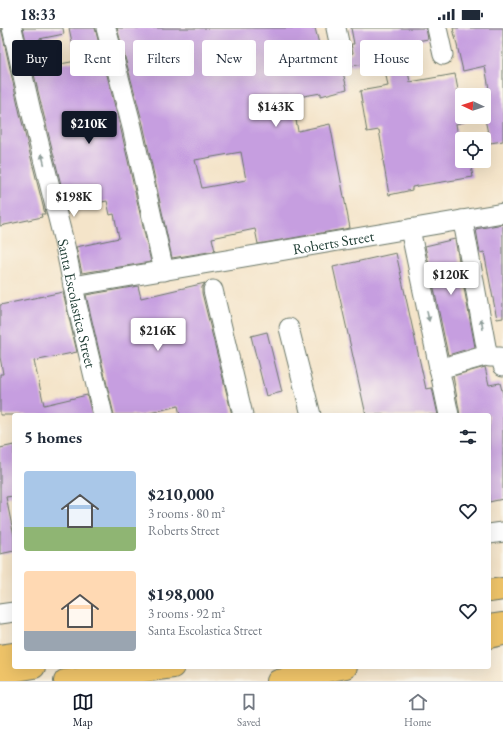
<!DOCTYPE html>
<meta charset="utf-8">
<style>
body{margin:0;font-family:"EB Garamond",serif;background:#f6f6f7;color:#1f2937;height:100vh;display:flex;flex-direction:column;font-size:15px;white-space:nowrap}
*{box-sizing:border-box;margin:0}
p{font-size:13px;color:#747a83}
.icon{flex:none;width:22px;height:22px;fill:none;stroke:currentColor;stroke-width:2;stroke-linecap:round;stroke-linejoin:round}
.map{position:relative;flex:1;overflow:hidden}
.details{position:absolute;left:12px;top:385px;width:479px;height:256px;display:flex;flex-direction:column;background:#fff;border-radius:4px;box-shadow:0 4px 16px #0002}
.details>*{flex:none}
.hud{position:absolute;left:12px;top:12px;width:479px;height:36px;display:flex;gap:8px}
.needle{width:26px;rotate:274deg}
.controls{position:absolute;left:455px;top:60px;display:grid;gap:8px}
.controls a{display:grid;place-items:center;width:36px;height:36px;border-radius:4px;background:#fff;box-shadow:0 4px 16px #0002;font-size:20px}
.price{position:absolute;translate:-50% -34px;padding:0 9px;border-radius:4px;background:#fff;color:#222;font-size:13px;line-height:26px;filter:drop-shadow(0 1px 2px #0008)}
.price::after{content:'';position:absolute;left:50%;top:24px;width:12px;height:9px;margin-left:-6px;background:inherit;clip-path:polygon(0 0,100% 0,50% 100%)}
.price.selected{background:#111827;color:#fff}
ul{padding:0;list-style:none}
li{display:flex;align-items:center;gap:12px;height:100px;padding:0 12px}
li span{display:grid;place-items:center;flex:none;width:112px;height:80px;border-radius:4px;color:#555}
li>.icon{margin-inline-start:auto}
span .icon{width:48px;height:48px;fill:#fffc;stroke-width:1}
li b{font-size:17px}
h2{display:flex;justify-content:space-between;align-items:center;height:48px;padding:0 12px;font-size:17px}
.pill{padding:0 14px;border-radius:4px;background:#fff;box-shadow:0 4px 16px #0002;font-size:14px;line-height:36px}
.pill.selected{background:#111827;color:#fff}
.status{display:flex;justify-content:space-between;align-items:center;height:28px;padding:0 20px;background:#fff;direction:ltr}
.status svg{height:11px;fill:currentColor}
.dock{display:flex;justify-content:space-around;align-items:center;height:56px;border-top:1px solid #e0e1e3;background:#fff;font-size:11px;color:#747a83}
.dock a{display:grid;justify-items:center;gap:2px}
.dock .selected{color:#111827}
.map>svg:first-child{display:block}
.building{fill:#c69ee0;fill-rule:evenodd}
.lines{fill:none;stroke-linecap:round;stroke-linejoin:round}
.minor-casing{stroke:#6a7768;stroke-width:21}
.major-casing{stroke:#6a7768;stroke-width:24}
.highway-casing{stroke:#6a7768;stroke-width:24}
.minor{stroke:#fff;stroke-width:19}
.major{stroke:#efc469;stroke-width:22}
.highway{stroke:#efc469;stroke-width:22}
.oneway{fill:#8f9e9a}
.labels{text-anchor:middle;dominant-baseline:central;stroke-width:3.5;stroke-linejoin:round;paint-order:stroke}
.street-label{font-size:15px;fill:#1f3d34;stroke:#fbf7ec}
</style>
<div class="status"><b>18:33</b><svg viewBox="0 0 49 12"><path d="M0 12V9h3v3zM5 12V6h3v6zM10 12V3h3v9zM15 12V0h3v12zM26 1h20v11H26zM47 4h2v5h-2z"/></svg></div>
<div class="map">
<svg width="503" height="653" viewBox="0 0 503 653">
<rect width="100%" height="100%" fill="#fbf7ec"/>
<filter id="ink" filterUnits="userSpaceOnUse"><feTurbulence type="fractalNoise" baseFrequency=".025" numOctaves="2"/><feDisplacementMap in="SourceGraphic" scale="8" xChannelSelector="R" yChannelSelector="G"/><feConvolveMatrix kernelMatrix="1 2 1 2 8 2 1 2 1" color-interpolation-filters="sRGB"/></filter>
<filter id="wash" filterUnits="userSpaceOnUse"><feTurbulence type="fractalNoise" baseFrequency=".012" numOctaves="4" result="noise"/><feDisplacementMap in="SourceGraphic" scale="16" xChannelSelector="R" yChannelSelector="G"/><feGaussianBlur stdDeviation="0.9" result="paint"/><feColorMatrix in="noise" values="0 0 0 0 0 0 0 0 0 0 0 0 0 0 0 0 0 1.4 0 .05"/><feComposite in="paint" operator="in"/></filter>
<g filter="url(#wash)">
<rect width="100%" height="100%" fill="#f4e4c9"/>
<g id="blocks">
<!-- building -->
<path class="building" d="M0 0H1L20 86 45 186H41L42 189 0 198Z
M23 0H63L64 6 39 11 45 39 76 33 69 0H95L121 102 151 234 82 245 76 219 119 210 114 186 110 187 107 173 67 181 42 80Z
M117 0H315L323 32 336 29 343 30 348 27 353 25 351 16H354L351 0H426L428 11 406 15 408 27 405 28 410 54 455 46 464 94 456 96 462 133H470L473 149 412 159V162L389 167 383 132 384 131 379 102 367 104 360 63 388 58 383 32 342 40 347 61 321 68V65L292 70 298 103 330 96 350 200 258 216 255 201 212 210 215 223 172 230 143 96ZM241 124 246 152 202 160 195 132Z
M453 0H503V113L490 115 485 91H484V68L490 67 485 38 463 43Z
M503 196V290L497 291 484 224 480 225 476 201Z
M455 211 475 319 448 327 425 218Z
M396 225 426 361 432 360 438 387H366L333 239Z
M205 255 202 259V265L232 387H180L178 378 142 387H114L86 267 138 258 141 270Z
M63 264 77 324 34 333 44 377 87 367 92 387H0V346H3L0 329V277Z
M267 304 282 364 266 368 251 308Z
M485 339 489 357 500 355 503 366V471L489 474V387H460L453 348Z
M14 417V468L6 469 14 508V523L0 526V420Z"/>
</g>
</g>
<g filter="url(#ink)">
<use href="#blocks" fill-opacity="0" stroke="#6a7768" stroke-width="1"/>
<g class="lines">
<defs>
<g id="minor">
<path id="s1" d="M12 0 31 83 65 218 77 277 103 387"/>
<path d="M106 0 132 99 164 243"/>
<path d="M336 0 340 19"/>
<path d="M437 0 443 27"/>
<path d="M462 192 465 204 487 324 490 329H500L502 332 503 338"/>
<path d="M410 201 449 387"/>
<path id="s2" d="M73 258 503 185"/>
<path d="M213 262 243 387"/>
<path d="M289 300 311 387"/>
<path d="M439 341 488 327"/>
<path d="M489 506 503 504"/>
<path d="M0 586 14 584"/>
</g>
<path id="major" d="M489 609 503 606
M0 628 14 626
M278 653 346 639"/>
<path id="highway" d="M489 563 503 561
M489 598 503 596
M0 645 34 639
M65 653 173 639"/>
</defs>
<!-- minor casing -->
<use href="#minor" class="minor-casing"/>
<!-- major casing -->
<use href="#major" class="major-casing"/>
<!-- highway casing -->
<use href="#highway" class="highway-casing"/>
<!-- minor -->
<use href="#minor" class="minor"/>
<!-- major -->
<use href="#major" class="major"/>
<!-- highway -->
<use href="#highway" class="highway"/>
</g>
<!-- one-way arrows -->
<defs><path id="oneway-solid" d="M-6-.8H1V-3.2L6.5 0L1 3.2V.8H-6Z"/></defs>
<g class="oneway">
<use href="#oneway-solid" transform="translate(43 131) rotate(-104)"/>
<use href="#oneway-solid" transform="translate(428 288) rotate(78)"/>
<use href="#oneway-solid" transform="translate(482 296) rotate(-100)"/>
</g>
</g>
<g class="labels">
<!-- street labels -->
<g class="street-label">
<text stroke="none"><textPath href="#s2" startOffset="264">Roberts Street</textPath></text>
<text stroke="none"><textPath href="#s1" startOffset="283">Santa Escolastica Street</textPath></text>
</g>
</g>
</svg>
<div class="controls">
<a><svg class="needle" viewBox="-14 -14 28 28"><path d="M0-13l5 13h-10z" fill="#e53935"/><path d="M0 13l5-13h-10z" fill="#747a83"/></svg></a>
<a><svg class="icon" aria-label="locate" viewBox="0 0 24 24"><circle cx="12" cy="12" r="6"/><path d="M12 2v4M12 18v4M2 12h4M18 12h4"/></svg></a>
</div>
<b class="price" style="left:276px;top:100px">$143K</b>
<b class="price selected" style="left:89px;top:117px">$210K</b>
<b class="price" style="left:74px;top:190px">$198K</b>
<b class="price" style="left:451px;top:268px">$120K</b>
<b class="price" style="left:158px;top:324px">$216K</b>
<div class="hud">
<a class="pill selected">Buy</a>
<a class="pill">Rent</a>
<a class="pill">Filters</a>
<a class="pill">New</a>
<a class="pill">Apartment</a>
<a class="pill">House</a>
</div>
<section class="details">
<h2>5 homes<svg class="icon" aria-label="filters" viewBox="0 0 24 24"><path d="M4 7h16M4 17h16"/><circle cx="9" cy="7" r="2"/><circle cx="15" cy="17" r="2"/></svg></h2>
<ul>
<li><span style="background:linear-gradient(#a9c7e8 70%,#8fb573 0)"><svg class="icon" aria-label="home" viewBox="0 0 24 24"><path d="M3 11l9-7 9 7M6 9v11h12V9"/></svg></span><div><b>$210,000</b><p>3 rooms · 80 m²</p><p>Roberts Street</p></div><svg class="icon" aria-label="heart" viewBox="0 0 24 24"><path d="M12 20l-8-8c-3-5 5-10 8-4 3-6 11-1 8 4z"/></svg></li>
<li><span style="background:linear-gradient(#ffd9b3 75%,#9aa5b1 0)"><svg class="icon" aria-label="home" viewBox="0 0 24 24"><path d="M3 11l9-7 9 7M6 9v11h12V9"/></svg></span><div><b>$198,000</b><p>3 rooms · 92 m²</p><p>Santa Escolastica Street</p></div><svg class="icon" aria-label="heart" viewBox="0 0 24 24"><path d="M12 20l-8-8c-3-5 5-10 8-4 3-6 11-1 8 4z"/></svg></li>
</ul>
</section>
</div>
<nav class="dock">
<a class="selected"><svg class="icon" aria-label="map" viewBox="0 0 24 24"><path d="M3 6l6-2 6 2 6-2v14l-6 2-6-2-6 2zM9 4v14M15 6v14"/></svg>Map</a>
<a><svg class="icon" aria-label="saved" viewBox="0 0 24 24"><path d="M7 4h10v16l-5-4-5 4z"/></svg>Saved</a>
<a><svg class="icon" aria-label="home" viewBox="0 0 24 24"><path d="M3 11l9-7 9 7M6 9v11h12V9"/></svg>Home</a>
</nav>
